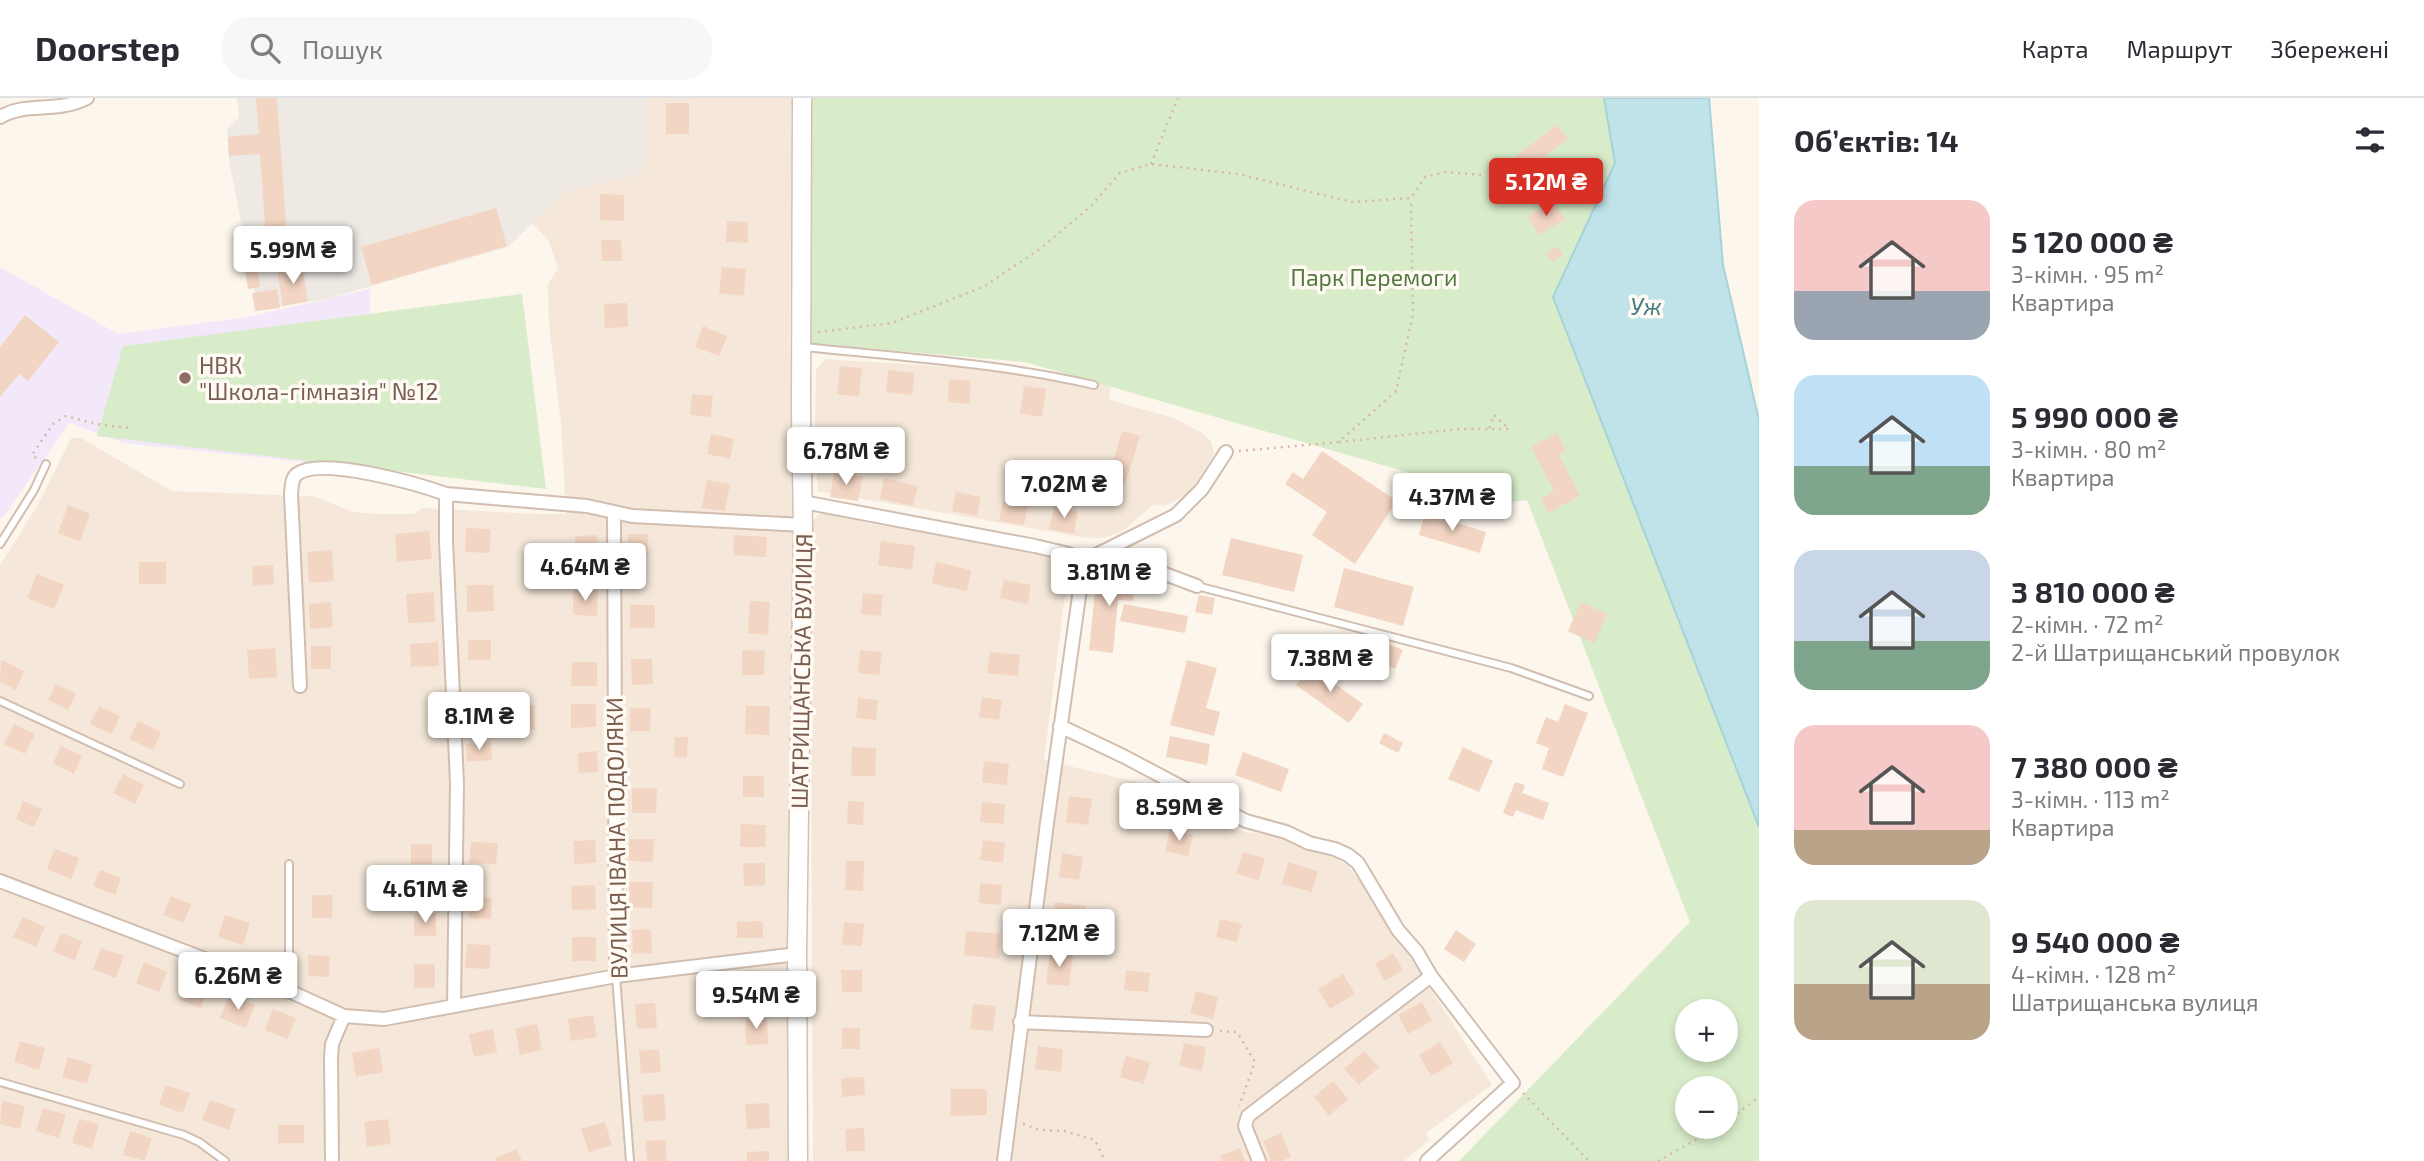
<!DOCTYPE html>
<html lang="uk">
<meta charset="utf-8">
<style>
body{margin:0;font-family:"Exo 2",sans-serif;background:#f7f7f7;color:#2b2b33;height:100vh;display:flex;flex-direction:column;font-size:26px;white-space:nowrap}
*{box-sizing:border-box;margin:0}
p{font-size:23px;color:#7c7c81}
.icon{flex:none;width:38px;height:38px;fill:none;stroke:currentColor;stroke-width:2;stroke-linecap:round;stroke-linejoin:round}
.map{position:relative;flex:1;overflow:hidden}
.details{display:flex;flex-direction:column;background:#fff;width:665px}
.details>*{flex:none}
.buttons{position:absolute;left:1675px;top:901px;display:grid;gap:14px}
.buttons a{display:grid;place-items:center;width:63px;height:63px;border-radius:50%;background:#fff;box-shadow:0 4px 10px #0003;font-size:35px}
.price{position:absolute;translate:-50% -60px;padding:0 16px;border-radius:7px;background:#fff;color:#222;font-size:23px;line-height:46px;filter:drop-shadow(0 2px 4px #0008)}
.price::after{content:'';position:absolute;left:50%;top:42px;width:21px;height:16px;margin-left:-10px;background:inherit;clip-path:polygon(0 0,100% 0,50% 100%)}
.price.current{background:#d93025;color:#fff}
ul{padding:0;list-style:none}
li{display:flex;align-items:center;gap:21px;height:175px;padding:0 35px}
li span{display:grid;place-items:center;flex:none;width:196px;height:140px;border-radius:21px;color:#555}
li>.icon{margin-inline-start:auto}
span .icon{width:84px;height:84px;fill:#fffc;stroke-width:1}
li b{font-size:30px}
h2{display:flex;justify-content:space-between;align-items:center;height:84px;padding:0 35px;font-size:30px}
header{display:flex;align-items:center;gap:42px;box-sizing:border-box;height:98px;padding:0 35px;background:#fff;border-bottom:2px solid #e1e1e2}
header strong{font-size:33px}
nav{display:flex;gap:38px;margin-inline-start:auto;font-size:24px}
.search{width:490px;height:63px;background:#f7f7f7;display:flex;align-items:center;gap:18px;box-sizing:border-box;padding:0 24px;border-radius:28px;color:#7c7c81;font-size:26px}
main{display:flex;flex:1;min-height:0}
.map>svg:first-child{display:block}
.residential{fill:#f5e8da}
.industrial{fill:#efe9e4}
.education{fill:#f3e8fa}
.green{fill:#d8ecc9;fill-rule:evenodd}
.water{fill:#bfe3e8;stroke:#a5d3da;stroke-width:2}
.building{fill:#f3d5c3}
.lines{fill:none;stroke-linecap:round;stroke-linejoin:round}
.lane-casing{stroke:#d1beb0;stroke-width:10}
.street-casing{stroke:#d1beb0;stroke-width:16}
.secondary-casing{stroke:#d6c0b0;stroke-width:21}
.path{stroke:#d9b8a5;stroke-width:2.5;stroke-dasharray:2 5;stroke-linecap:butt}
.lane{stroke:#fff;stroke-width:6}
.street{stroke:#fff;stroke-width:12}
.secondary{stroke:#fff;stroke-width:18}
.education-dot{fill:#8d6e63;stroke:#fffaf3;stroke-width:2.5}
.labels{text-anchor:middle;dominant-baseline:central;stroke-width:7;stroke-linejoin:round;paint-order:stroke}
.park-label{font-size:23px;fill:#537a41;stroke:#fffaf3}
.education-label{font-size:23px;fill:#785e54;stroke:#fffaf3;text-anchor:start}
.street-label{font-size:23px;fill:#7a5c4d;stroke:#fffaf3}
.water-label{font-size:24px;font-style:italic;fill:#437c86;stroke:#fffaf3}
</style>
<header>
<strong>Doorstep</strong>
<div class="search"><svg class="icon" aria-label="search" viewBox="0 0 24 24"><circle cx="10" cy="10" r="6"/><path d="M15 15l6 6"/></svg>Пошук</div>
<nav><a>Карта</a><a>Маршрут</a><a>Збережені</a></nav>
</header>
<main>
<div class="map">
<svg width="1759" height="1063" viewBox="0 0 1759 1063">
<rect width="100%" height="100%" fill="#fdf6ec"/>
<!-- residential -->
<path class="residential" d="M646 0H792L790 253 794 519 795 1063H0V467L39 405 71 340H81L172 393 313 398 353 414 377 416H415L421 410 537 416H566L561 325 549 227 548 186 558 170 549 143 532 125 565 93 643 75Z
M825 261 1112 279 1109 302 1174 320 1202 335 1211 343 1214 356 1190 395 1164 408 1154 406 1121 434 1102 440H1087L818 393 815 329 816 272Z
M828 415 870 426 998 444 1070 458 1044 662 1178 694 1176 705 1228 721 1227 731 1275 738 1303 746 1325 753 1347 767 1368 793 1492 987 1426 1035 1429 1042 1404 1063H813L810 431 813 422 819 416Z"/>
<!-- industrial -->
<path class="industrial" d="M237 0H646L643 75 565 93 508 149 329 200 258 213 229 62 227 31 239 19Z"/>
<!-- education -->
<path class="education" d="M0 169 118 236 248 219 370 191 371 371 124 345 69 325 2 421 0 419Z"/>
<!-- green -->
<path class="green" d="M812 0H1604L1615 65 1553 199 1759 729V1063H1459L1690 824 1527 402 1511 404 1025 264 809 245ZM1687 914H1726V952H1687ZM1687 990H1726V1029H1687Z
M522 196 546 391 97 338 123 248Z"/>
<!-- water -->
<path class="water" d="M1604 0H1709L1723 167 1759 322V729L1553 199 1615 65Z"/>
<!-- building -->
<path class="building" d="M256 0H277L287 139 266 141 260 56 229 58 228 39 259 36Z
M666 5H689V36H666Z
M1557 27 1568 41 1521 76 1511 62Z
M600 96 624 97V123L600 122Z
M1554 103 1565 122 1538 137 1528 118Z
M496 110 507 148 372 187 361 149Z
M727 123 748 124V145L726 144Z
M601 142H621L622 163H602Z
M1557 148 1563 157 1552 164 1546 155Z
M302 168 308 203 283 208 277 173Z
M722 169 746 171 744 198 719 195Z
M257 170 260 189 248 191 245 172Z
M277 191 280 210 255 213 252 195Z
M627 205 628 229 605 230 604 206Z
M25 217 59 244 28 283 19 276 0 299V249Z
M703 228 727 238 719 258 695 249Z
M840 268 862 270 859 299 837 296Z
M888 272 915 275 912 297 886 294Z
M949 281 971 283 969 306 948 304Z
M1024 288 1046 291 1042 319 1020 315Z
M692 296 713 298 711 319 690 317Z
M1122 333 1140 338 1125 387 1108 381Z
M1557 335 1566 353 1559 357 1580 398 1548 415 1541 401 1554 393 1531 349Z
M711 336 734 341 730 361 707 356Z
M1322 353 1397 403 1355 466 1312 437 1327 414 1285 386 1293 374 1303 381Z
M834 374 863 379 858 403 830 399Z
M884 380 918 388 913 408 880 401Z
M707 382 730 386 725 413 702 410Z
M956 394 981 399 977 418 952 413Z
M1003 403 1028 408 1024 427 999 423Z
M68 407 90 416 80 443 58 435Z
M1054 409 1078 413 1074 436 1049 431Z
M1425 415 1486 434 1480 455 1419 437Z
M466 430 491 431 490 455 465 454Z
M429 433 432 461 397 464 395 436Z
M628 436H648V457H627Z
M597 437 598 461H576L575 438Z
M734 437 767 439 766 459 733 457Z
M1231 440 1303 457 1294 494 1222 477Z
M881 443 915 448 912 472 878 467Z
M332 452 334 483 309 485 307 454Z
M139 464H166V486H139Z
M936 464 971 472 967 493 932 486Z
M273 467 274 486 253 488 252 468Z
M1344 470 1414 489 1403 528 1334 509Z
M1097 474 1136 478 1133 503 1118 502 1113 555 1089 552Z
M37 476 64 487 54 511 27 500Z
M1004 482 1031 487 1028 506 1000 500Z
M467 487H493L494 513 467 514Z
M573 492H598L597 518 573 517Z
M434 494 435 524 408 525 406 496Z
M863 495 883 497 881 518 861 516Z
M1199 497 1215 500 1212 517 1195 514Z
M750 503 770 504 768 537 748 535Z
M331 504 333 529 310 531 309 506Z
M1581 504 1607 516 1594 545 1568 533Z
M1124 506 1188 518 1185 535 1120 523Z
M630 507H655V530H630Z
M468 542H491V562H468Z
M1381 543 1403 552 1395 571 1373 562Z
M438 544 439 568 411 569 410 546Z
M311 548H331V571H311Z
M275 550 277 579 249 581 247 552Z
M742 552 765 553 764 577H742Z
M860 552 882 554 879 577 858 575Z
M990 554 1020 557 1018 578 987 575Z
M631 561H652L653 586 632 587Z
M1 562 24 573 16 592 0 584Z
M1187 562 1217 570 1206 610 1220 614 1214 638 1170 627Z
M572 564H597V588H571Z
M1310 568 1363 606 1349 625 1296 587Z
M56 586 76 596 68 612 48 602Z
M982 599 1002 602 999 622 979 619Z
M858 600 878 602 876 622 856 620Z
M571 606H596V629L571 630Z
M1565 606 1588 615 1563 679 1542 671 1549 650 1536 645 1546 619 1558 624Z
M534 607 535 632H520V608Z
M99 608 120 618 112 636 90 626Z
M746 608H770L769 637 745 636Z
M630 610H651L650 633H630Z
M138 623 161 634 153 652 129 641Z
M14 626 35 636 25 656 4 646Z
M1384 635 1403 645 1398 655 1379 645Z
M1170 638 1210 646 1207 667 1166 659Z
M675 639H688L687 660 674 659Z
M491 644 492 662 467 664 466 646Z
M61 648 82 658 74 676 53 665Z
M852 649 876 650 875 678H851Z
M1463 649 1493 663 1479 694 1448 681Z
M597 653 598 674 579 675 578 655Z
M1243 654 1289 671 1281 694 1235 677Z
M984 663 1009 666 1007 687 982 684Z
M123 676 144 687 135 706 113 695Z
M743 678H764V699H743Z
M1515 684 1525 687 1522 695 1549 705 1543 722 1516 712 1513 719 1503 715Z
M632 690H657L656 715H632Z
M1069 698 1092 701 1088 727 1066 724Z
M23 703 42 711 34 729 16 721Z
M848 703 864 704 863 727 847 726Z
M982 704 1005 706 1004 726 980 724Z
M741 726 766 727 765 749H740Z
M1170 731 1193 737 1188 758 1165 753Z
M629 741H654L653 764 629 763Z
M595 742 596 765 574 766 573 743Z
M983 742 1005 745 1003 765 980 762Z
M471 744 498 745 496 766 469 765Z
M411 746H432V766H411Z
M55 751 79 760 71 781 47 771Z
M1243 754 1265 760 1259 782 1236 776Z
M1062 755 1083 759 1079 782 1059 779Z
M846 763H864L863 793 845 792Z
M1288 764 1318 773 1312 794 1282 786Z
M743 765H765V787L744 788Z
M100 772 121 780 115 797 93 788Z
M629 784H653L652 810 629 809Z
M980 785 1002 787 1001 807 979 805Z
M595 787 596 811 572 812 571 788Z
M312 797H333L332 820H312Z
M171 798 191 806 184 825 163 817Z
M470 799 492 800 491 821 469 820Z
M1055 804 1086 808 1083 829 1052 825Z
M436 815V838H414V816Z
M225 817 250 825 243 847 218 839Z
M23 819 45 829 36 849 13 839Z
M1220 821 1242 826 1237 844 1216 839Z
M763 823V840H737V824Z
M844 824 864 826 862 848 842 847Z
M651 831 652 855 633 856 632 832Z
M1456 832 1476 846 1464 864 1444 851Z
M966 833 1001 836 999 861 964 857Z
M61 835 82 843 75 862 53 854Z
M572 839H596V863H572Z
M467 846 491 847 490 871 465 870Z
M101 850 124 858 116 880 93 871Z
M1050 854 1073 857 1069 888 1046 886Z
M1393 855 1403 872 1385 883 1375 866Z
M308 857 330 858 329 879 308 878Z
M144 864 167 874 159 894 136 885Z
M414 866H435V890H414Z
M745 872 767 873 766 894 744 893Z
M841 872H862V894H842Z
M1126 872 1150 875 1148 894 1124 892Z
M1343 876 1355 896 1330 911 1318 891Z
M188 882 208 890 201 910 180 902Z
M1196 893 1218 899 1213 921 1190 915Z
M229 897 255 907 246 930 220 920Z
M1422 904 1432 923 1408 936 1398 917Z
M655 905 657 930 637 931 635 906Z
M973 906 996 908 993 933 970 931Z
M273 911 296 920 287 941 265 932Z
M593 917 597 939 571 943 568 921Z
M767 920 768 946 746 947 745 921Z
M537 926 542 952 520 957 515 930Z
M842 930H860V951H842Z
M493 931 497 954 474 959 469 936Z
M20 943 45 950 39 972 14 964Z
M1440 944 1453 965 1431 978 1419 957Z
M1184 945 1206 949 1202 973 1179 968Z
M1038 948 1063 951 1061 974 1035 971Z
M379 950 383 974 356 979 352 955Z
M659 951 661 974 641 976 639 953Z
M1364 953 1379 969 1359 987 1344 971Z
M1126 958 1150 964 1144 986 1120 979Z
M68 959 92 966 87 986 62 979Z
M864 979 865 997 842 999 841 980Z
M1333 983 1348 1001 1329 1018 1314 999Z
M165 987 190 995 183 1015 159 1007Z
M950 991H987V1017L951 1018Z
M664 996 666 1022 644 1024 642 997Z
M210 1002 236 1011 229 1032 202 1022Z
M2 1003 25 1008 20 1031 0 1026Z
M769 1005 770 1030 747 1031 745 1006Z
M43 1010 66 1016 59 1040 36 1033Z
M79 1021 99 1026 92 1051 72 1045Z
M388 1021 391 1046 367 1049 364 1024Z
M605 1024 612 1047 589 1054 581 1031Z
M278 1027H304V1045H278Z
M864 1030 865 1053H846L845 1031Z
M130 1033 152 1040 145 1063 123 1057Z
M1281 1035 1291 1059 1282 1063H1271L1263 1043Z
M665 1042 667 1063H647L645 1043Z
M1240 1050 1245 1063H1222L1220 1058Z
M517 1051 522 1063H496L495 1060Z
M769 1053V1063H747V1054Z"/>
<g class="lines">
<defs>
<path id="lane" d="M804 249C901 259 999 265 1094 287
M0 446 34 392 46 366
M1197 488 1511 570 1589 598
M0 603 180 686
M289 766V893
M616 878 630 1063
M0 984 184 1037 199 1044 225 1063"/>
<path id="street" d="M0 19C27 3 56 16 87 0
M446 396V443L457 685 454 907
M803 404 1035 448 1069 456 1084 463 1157 473 1197 488
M614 416 616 878
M300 588 291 396C292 389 291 381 297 376 321 358 418 386 446 396L587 408 632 418 803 427
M1060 628 1123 658 1246 723 1286 734 1309 745 1335 751 1348 757 1358 765 1398 832 1417 854 1431 878 1248 1018 1245 1028 1259 1063
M0 783 289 893 344 918 384 921 616 878 797 856
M1020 924 1206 932
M332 1063 331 959 332 946 344 918
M1004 1063 1047 725 1084 463 1176 417 1202 391 1226 354
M1427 1063 1513 985 1431 878"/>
<path id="secondary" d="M798 1063 797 856 803 430 801 311 802 0"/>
</defs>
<!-- lane casing -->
<use href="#lane" class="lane-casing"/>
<!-- street casing -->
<use href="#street" class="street-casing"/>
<!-- secondary casing -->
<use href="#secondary" class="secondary-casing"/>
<!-- path -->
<path class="path" d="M1151 66 1178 0
M818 234 892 225 985 188 1041 150 1089 110 1120 75 1151 66 1238 76 1352 104 1411 100 1425 79 1446 74 1483 77
M1339 344 1459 331H1509L1494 317 1489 331
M1239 353 1339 344 1396 293 1413 216 1411 101
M36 360 32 357 53 326 66 318 96 326 129 330
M1220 933 1237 934 1255 964 1239 1008
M1523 995 1589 1063
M1726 1024 1759 999
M1023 1026 1040 1032 1064 1033 1095 1042 1105 1063
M1658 1063 1719 1029"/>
<!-- lane -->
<use href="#lane" class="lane"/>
<!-- street -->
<use href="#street" class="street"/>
<!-- secondary -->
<use href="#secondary" class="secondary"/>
</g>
<!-- markers -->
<circle class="education-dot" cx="185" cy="280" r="7"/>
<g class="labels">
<!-- park labels -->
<g class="park-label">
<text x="1374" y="179">Парк Перемоги</text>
</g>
<!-- education labels -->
<g class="education-label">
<text x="199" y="267">НВК<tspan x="199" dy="26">"Школа-гімназія" №12</tspan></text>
</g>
<!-- street labels -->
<g class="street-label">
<text transform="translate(801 573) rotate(-89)">ШАТРИЩАНСЬКА ВУЛИЦЯ</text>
<text transform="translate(616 740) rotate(-91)">ВУЛИЦЯ ІВАНА ПОДОЛЯКИ</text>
</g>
<!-- water labels -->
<g class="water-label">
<text x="1646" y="207">Уж</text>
</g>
</g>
</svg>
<div class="buttons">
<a>+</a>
<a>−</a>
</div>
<b class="price current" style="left:1546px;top:120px">5.12M ₴</b>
<b class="price" style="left:293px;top:188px">5.99M ₴</b>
<b class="price" style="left:846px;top:389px">6.78M ₴</b>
<b class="price" style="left:1064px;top:422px">7.02M ₴</b>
<b class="price" style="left:1452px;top:435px">4.37M ₴</b>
<b class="price" style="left:585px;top:505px">4.64M ₴</b>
<b class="price" style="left:1109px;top:510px">3.81M ₴</b>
<b class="price" style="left:1330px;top:596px">7.38M ₴</b>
<b class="price" style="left:479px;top:654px">8.1M ₴</b>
<b class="price" style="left:1179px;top:745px">8.59M ₴</b>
<b class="price" style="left:425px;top:827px">4.61M ₴</b>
<b class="price" style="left:1059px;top:871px">7.12M ₴</b>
<b class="price" style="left:238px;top:914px">6.26M ₴</b>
<b class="price" style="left:756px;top:933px">9.54M ₴</b>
</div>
<section class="details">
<h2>Об’єктів: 14<svg class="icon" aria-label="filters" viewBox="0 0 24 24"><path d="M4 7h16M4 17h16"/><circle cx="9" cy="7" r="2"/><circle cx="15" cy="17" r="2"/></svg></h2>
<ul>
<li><span style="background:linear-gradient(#f6c9c9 65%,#9aa5b1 0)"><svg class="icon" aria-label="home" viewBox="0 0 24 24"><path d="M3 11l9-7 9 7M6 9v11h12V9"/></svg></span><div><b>5 120 000 ₴</b><p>3-кімн. · 95 m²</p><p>Квартира</p></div></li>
<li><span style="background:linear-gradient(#bfe0f5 65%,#7fa58c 0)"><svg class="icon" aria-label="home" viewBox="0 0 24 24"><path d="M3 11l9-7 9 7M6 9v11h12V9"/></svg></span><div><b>5 990 000 ₴</b><p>3-кімн. · 80 m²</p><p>Квартира</p></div></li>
<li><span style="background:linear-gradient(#c9d6e8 65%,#7fa58c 0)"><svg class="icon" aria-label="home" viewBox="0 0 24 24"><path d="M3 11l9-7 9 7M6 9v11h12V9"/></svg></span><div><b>3 810 000 ₴</b><p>2-кімн. · 72 m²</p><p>2-й Шатрищанський провулок</p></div></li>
<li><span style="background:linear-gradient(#f6c9c9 75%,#b9a48a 0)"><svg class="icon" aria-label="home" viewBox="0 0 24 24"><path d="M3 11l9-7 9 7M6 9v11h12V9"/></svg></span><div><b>7 380 000 ₴</b><p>3-кімн. · 113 m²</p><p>Квартира</p></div></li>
<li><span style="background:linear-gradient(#dfe7d0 60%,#b9a48a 0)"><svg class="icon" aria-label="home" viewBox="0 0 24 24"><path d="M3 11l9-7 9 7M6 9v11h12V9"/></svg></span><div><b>9 540 000 ₴</b><p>4-кімн. · 128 m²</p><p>Шатрищанська вулиця</p></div></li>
</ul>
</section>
</main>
